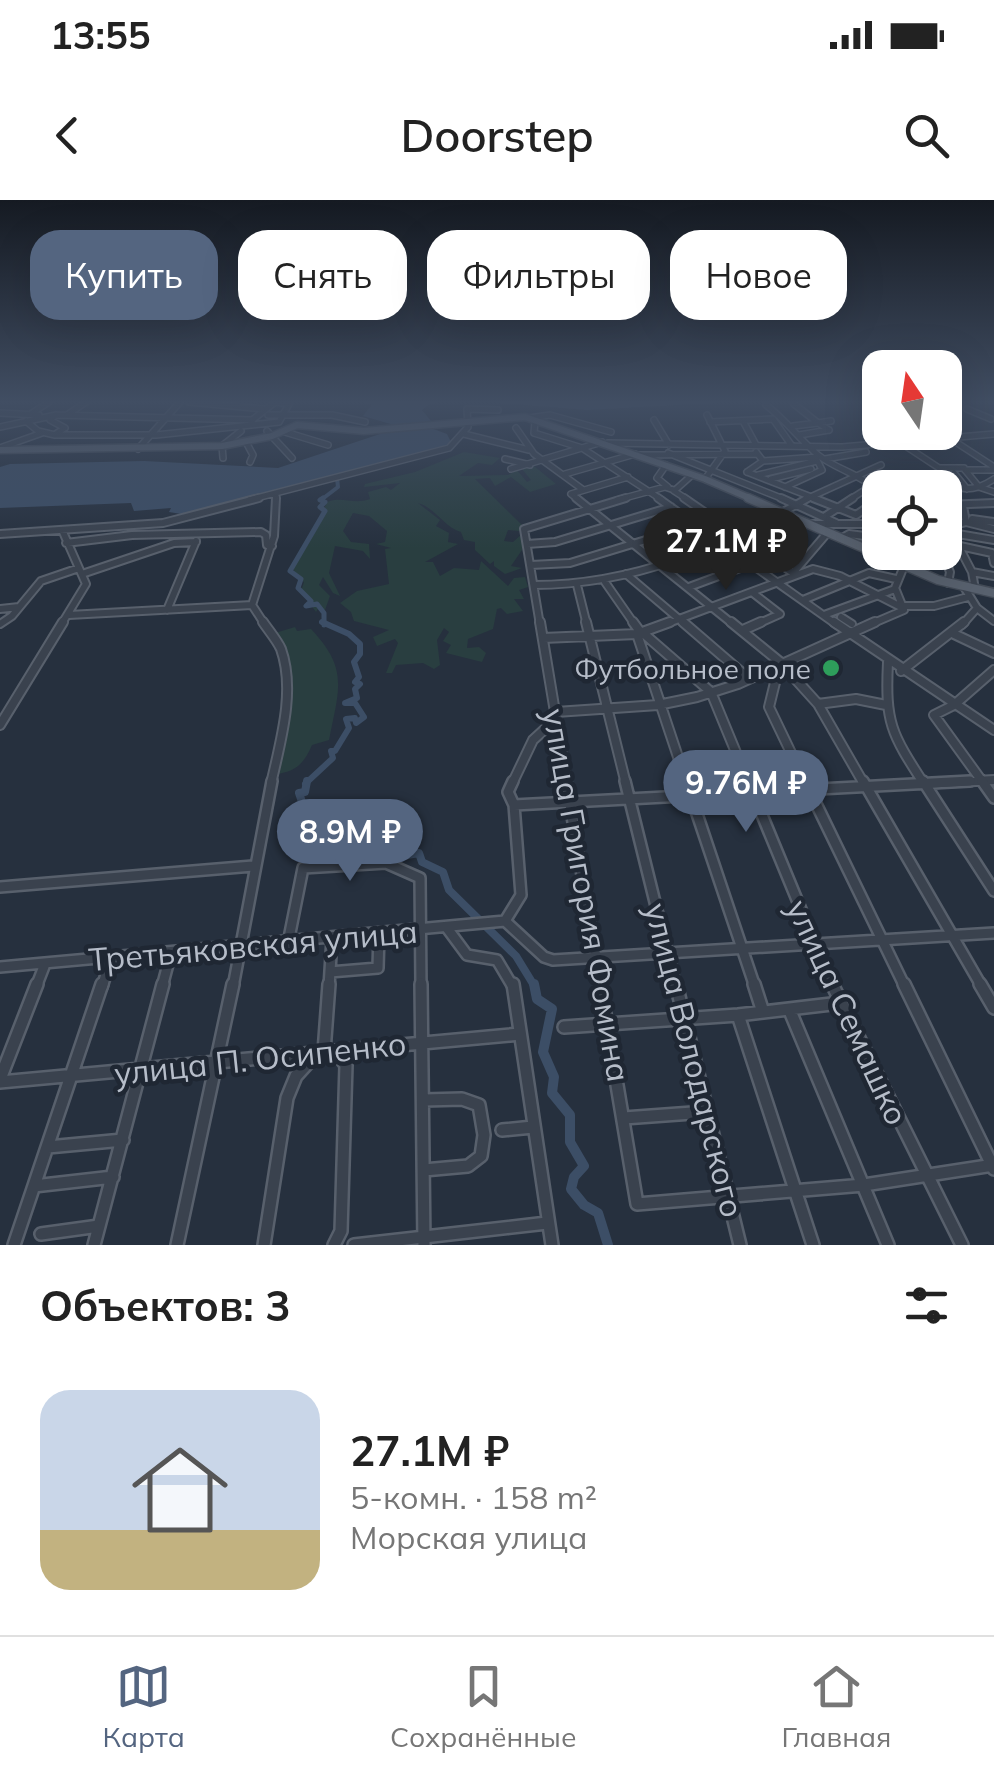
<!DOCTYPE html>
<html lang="ru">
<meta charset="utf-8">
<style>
body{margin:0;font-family:Mulish,sans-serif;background:#f6f6f6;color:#222;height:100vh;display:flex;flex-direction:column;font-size:38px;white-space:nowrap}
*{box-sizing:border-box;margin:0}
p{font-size:32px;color:#767676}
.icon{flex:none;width:55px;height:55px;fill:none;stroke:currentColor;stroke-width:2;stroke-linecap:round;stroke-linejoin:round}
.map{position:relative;height:1045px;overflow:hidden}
.details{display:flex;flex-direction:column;background:#fff;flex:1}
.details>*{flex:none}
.guide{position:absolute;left:30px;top:30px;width:935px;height:90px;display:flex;gap:20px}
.needle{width:65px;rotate:347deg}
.fabs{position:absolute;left:862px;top:150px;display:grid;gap:20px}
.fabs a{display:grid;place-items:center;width:100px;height:100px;border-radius:20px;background:#fff;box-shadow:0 10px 40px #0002;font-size:50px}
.price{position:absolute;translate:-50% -85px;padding:0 22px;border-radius:35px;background:#546580;color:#fff;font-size:32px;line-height:65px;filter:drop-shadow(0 2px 5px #0008)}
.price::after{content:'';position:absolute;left:50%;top:60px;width:30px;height:22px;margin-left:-15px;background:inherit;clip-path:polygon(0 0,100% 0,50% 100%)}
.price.active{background:#222;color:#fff}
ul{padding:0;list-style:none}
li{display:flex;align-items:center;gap:30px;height:250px;padding:0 40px}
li+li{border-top:2px solid #e0e0e0}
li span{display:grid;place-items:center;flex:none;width:280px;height:200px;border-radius:30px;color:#555}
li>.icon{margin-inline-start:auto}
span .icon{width:120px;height:120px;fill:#fffc;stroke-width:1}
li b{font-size:42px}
h2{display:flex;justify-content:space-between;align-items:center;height:120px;padding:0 40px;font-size:42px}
.pill{padding:0 35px;border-radius:30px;background:#fff;box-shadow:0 10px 40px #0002;font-size:35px;line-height:90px}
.pill.active{background:#546580;color:#fff}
.status{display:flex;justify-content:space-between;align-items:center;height:70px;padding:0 50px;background:#fff;direction:ltr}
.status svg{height:28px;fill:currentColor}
header{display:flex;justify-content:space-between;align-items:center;height:130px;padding:0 40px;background:#fff;font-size:45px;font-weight:600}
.dock{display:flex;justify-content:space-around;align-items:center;height:140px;border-top:2px solid #e0e0e0;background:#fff;font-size:28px;color:#767676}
.dock a{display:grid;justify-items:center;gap:5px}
.dock .active{color:#546580}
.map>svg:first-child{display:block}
.green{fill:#293e40}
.water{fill:#3c4e66}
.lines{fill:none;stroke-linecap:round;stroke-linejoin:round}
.river-far4{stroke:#3c4e66;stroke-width:4}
.river-far3{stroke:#3c4e66;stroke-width:5}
.river-far2{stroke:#3c4e66;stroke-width:6}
.river-far1{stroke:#3c4e66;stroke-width:8}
.river{stroke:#3c4e66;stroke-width:10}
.minor-far4-casing{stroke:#58606c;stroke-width:8}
.minor-far3-casing{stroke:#58606c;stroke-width:10}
.minor-far2-casing{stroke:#58606c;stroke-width:12}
.minor-far1-casing{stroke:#58606c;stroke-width:14}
.minor-casing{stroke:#58606c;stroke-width:16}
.major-far1-casing{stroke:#434b57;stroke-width:9}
.major-casing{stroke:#434b57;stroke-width:11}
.minor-far4{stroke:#3a424e;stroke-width:5}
.minor-far3{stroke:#3a424e;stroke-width:6}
.minor-far2{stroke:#3a424e;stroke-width:8}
.minor-far1{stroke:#3a424e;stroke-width:9}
.minor{stroke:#3a424e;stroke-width:11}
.major-far1{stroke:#58616e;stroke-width:6}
.major{stroke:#58616e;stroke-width:8}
.leisure-dot{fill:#2e9e5b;stroke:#1f2733;stroke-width:4}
.labels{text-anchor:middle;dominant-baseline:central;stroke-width:9;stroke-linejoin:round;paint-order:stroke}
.poi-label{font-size:28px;fill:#b6bdc9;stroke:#1f2733;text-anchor:end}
.near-street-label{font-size:32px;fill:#b6bdc9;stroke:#1f2733}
</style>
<div class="status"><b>13:55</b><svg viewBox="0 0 49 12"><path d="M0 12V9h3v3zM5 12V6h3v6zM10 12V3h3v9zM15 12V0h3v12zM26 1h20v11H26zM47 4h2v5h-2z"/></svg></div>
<header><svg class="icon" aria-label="back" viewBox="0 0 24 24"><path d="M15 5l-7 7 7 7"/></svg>Doorstep<svg class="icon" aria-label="search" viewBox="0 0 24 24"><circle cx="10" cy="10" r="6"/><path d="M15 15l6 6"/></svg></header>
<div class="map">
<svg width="994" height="1045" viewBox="0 0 994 1045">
<rect width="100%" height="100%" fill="#26303e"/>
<!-- green -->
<path class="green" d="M464 252 500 258 492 265 478 263 459 276 508 275 517 270 527 282 531 280 522 269 534 266 556 284 530 292 511 277 495 286 490 278 475 279 522 325 519 331 508 330 504 341 513 342 522 334V350L511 366 522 368 505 374 494 366V361L490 364 475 350V342L464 340 461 332C444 327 434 307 418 303L440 320 436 326 449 333 448 342 458 344 425 362H433L440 376 454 368 479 370 481 361 508 386 514 378 525 377 528 387 519 390 524 399H514L523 411 507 414 501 408 497 409 493 429 468 439 467 448 479 447 486 453 482 462 446 453 451 445 443 441 449 432 444 428 437 440 440 465 434 469 423 463 396 465 392 473H386L398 443 395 439 377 446 373 437 389 430 354 421 351 412 340 403 357 391 389 384 385 349 391 348 376 344 385 342 387 331 369 316 353 313 343 331 351 342 369 344 370 359 363 351 335 346 329 373 340 396 333 393 323 377 319 385 330 396 325 410 319 407 316 412 301 391 304 382 295 377 293 364 308 345 327 302C342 296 354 305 370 299L368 292 386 287 391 290 400 283 364 287 365 284 415 272Z
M295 427 297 431 311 429C349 469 339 489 329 540L312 545C304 564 295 572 276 574 289 528 300 477 275 433Z"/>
<!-- water -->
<path class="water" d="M358 202H443L430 204 422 210 431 221 428 227 447 234 452 244 187 315 169 312 171 308 134 311 131 303 0 308V267L10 264 144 261 278 268 401 227 363 216 372 204Z
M488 202H731L587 210Z"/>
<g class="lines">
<!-- river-far4 -->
<path class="river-far4" d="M321 300 338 287 337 278"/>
<!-- river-far3 -->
<path class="river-far3" d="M323 298 320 300 325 302 320 307 325 311 290 371 301 379 298 388 311 401 306 406 317 404 324 413V425"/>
<!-- river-far2 -->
<path class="river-far2" d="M305 584 333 558 331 551H335L349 528 346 519 355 518 356 523 364 517 355 503H345L357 498 355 489 360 484 355 482 359 477 354 462 360 454V444L349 434 322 422"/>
<!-- river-far1 -->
<path class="river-far1" d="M307 581 305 592 299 593 307 617 304 623 318 627 329 617C359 617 364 635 389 648L394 645 401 656 419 653 422 662 443 672 449 690 516 756 535 787"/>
<!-- river -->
<path class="river" d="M534 784 537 799 552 809 543 852 554 877 552 893 570 915V942L584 966 574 977 571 989 584 1005 598 1013 608 1045"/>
<defs>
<path id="minor-far4" d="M189 202 264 209
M794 204 818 223 831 221
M766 205C786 220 801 241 818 255 837 270 857 272 880 292
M967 209 991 219
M0 213 39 215
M32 213 49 202
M56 215 50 220 65 228 57 233
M67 215 86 202
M268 215H332L365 222
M529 218 550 215 611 232
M654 220 669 245
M26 221 38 231 55 235H156L279 222 289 204 276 202
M251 221 275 202
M535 221 534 233 582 248 662 300
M743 221 756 245
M710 222 773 219 792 246
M793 226 818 223 829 230
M0 227 56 215 253 220
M516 228 534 254 582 289
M267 231 292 258
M285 232 328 245
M464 234 529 250
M799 235 829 230
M948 237 994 267
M246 242 253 255 250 262
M608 243 842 247 994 234
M901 243 939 268H964
M0 248 42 233
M138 249 180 202
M668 253 786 300
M640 255 757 254
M223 258 222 246 241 231
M505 259 530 265
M825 259 866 252
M763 261 818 257
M666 265 657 278 668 287
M511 269 602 242
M965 270 979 287 994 292
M965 270H994
M747 272 819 300
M747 272 763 261 756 252
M954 273 967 289
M565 274 635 254
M758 275 817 261
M942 278C958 293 976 291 994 279
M705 279 725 251 707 215
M771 279 811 269
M785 287 822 270 816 258
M876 288 903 284
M276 294V300
M249 300 449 248 468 227 467 209 498 210
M579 300 571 294 628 277
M617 300 665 287 674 290
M688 300 674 291 692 275
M804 300 881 265
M849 300 873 285"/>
<path id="minor-far3" d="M576 298 734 425
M658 298 837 425
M684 298 793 373
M781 298 836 323
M813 298 856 315 871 305
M945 305 994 303
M963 306 966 322 948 326 972 372 975 389
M824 317 853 298
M972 319 994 322
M966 322 994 329
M811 324H880
M952 333 994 340
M0 334 163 323 259 298
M842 338 849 334 880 338
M66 343 132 335 261 332 266 335 267 345 272 346
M527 344 555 342 671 307
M751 345 784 333
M960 346 992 353 994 363
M942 352 950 372 948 383
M531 365 570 363 695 325
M905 366 914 357 913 352
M972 372 994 376
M793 373 828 332
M82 374 174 343 196 342
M626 374 686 425
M605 382 635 425
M534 385C633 385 723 347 808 298
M577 385 587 425
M689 387 751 364
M964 387 977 408 994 421
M753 393 780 414 755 425
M803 400 869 373 896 379
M252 405 274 336 276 298
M252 405 265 425
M0 409 19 407
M167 410 196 341
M69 415 252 405
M824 415 895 389
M841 417 852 424
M0 424 12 416 41 381 79 368
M61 425 86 384 63 332
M540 425 524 329 626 298
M663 425 813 369 840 376 899 406H934L968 397
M869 425 904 410 895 388 904 366
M962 425 977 408"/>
<path id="minor-far2" d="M263 422C269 431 277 440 281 449 296 491 280 543 271 584
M540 422 567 584
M586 422 626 584
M633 422 641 433
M683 422 748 478
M731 422 780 462 818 504 864 584
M834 422 994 530
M743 430 761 422
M643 433 711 492 749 584
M637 434 687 584
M954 434 994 453
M543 438 637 434 670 422
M780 462 769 507 806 584
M888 462C885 523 891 533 924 584
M901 471 964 422
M818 504 856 499 886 505
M556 512 658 505 697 497 738 484 875 422
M0 525 63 422
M512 584 533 540 557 518
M922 584 994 580
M984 584 934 515 954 505 994 470"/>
<path id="minor-far1" d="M566 581 601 787
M625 581 676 787
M686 581 755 787
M748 581 833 787
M805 581 905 787
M863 581 982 787
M923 581 994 691
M982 581 994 598
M514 605 970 581
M0 687 253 666
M505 721 544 757 553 760 994 733
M505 721 521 695 514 605 508 592 513 581
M447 728 467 755 497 760 513 787
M288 743 303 668 386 663 420 678 421 787
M0 767 505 721
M330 772 378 768 379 734
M36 787 45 764
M102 787 111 759
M162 787 171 753
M233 787 272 581
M329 787 332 739"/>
<path id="minor" d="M421 784 424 1045
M513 784 552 1045
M600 784 637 1004 864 985 994 965
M676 784 740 1045
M754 784 762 809
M832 784 962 1045
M904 784 994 969
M980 784 994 808
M790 811 888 1045
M738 815 813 1045
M564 827 738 815 840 803
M324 852 329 784
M0 879 37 784
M0 882 520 834
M424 900 462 899 479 905 484 935 481 956 468 966 424 970
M624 918 706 912
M502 930 533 927
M48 947 123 940
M34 986 113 977
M41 1034 99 1026
M14 1045 102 784
M94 1045 163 784
M177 1045 233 784
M264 1045 287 898 296 876 317 853
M334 1045 341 1031 346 865 335 851
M354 1045 547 1023"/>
<path id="major-far1" d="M0 250 222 246 272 236 297 225 364 231 525 217 705 279 754 300"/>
<path id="major" d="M748 298 938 380 994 393"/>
</defs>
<!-- minor-far4 casing -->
<use href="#minor-far4" class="minor-far4-casing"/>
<!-- minor-far3 casing -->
<use href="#minor-far3" class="minor-far3-casing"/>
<!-- minor-far2 casing -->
<use href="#minor-far2" class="minor-far2-casing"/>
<!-- minor-far1 casing -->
<use href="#minor-far1" class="minor-far1-casing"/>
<!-- minor casing -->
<use href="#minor" class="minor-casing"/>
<!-- major-far1 casing -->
<use href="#major-far1" class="major-far1-casing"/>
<!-- major casing -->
<use href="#major" class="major-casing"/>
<!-- minor-far4 -->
<use href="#minor-far4" class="minor-far4"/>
<!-- minor-far3 -->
<use href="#minor-far3" class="minor-far3"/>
<!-- minor-far2 -->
<use href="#minor-far2" class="minor-far2"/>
<!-- minor-far1 -->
<use href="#minor-far1" class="minor-far1"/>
<!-- minor -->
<use href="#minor" class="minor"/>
<!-- major-far1 -->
<use href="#major-far1" class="major-far1"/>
<!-- major -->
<use href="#major" class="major"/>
</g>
<!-- sky -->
<linearGradient id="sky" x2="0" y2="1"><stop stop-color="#151a22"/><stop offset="0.58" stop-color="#414e63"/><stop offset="1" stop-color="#414e63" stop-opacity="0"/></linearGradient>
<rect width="994" height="348" fill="url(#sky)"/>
<!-- markers -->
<circle class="leisure-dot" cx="831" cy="468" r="10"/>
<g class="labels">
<!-- poi labels -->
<g class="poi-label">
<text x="811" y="468">Футбольное поле</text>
</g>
<!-- near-street labels -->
<g class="near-street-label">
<text transform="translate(587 695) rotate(80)">улица Григория Фомина</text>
<text transform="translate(253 745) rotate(-5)">Третьяковская улица</text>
<text transform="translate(848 812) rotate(65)">улица Семашко</text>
<text transform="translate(260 858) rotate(-6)">улица П. Осипенко</text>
<text transform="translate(695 860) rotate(76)">улица Володарского</text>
</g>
</g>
</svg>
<div class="fabs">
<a><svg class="needle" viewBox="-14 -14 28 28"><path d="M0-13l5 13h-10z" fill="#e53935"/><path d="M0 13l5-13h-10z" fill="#767676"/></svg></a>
<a><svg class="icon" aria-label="locate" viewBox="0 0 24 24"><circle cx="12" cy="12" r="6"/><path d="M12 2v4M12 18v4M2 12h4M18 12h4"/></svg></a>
</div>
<b class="price active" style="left:726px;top:393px">27.1M ₽</b>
<b class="price" style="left:746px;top:635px">9.76M ₽</b>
<b class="price" style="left:350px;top:684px">8.9M ₽</b>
<div class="guide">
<a class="pill active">Купить</a>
<a class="pill">Снять</a>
<a class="pill">Фильтры</a>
<a class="pill">Новое</a>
</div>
</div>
<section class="details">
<h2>Объектов: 3<svg class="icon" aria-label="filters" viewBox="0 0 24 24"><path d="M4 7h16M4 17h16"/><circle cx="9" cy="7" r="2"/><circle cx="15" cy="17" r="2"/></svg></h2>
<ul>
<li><span style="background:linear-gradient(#c9d6e8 70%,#c2b280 0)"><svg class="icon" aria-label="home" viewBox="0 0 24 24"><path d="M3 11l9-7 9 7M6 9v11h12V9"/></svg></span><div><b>27.1M ₽</b><p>5-комн. · 158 m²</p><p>Морская улица</p></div></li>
</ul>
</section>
<nav class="dock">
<a class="active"><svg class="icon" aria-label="map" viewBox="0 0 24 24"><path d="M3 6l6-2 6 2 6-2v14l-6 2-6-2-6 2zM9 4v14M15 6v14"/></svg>Карта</a>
<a><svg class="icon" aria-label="saved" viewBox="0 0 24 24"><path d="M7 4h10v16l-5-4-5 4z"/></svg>Сохранённые</a>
<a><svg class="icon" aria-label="home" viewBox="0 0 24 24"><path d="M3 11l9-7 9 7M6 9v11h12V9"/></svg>Главная</a>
</nav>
